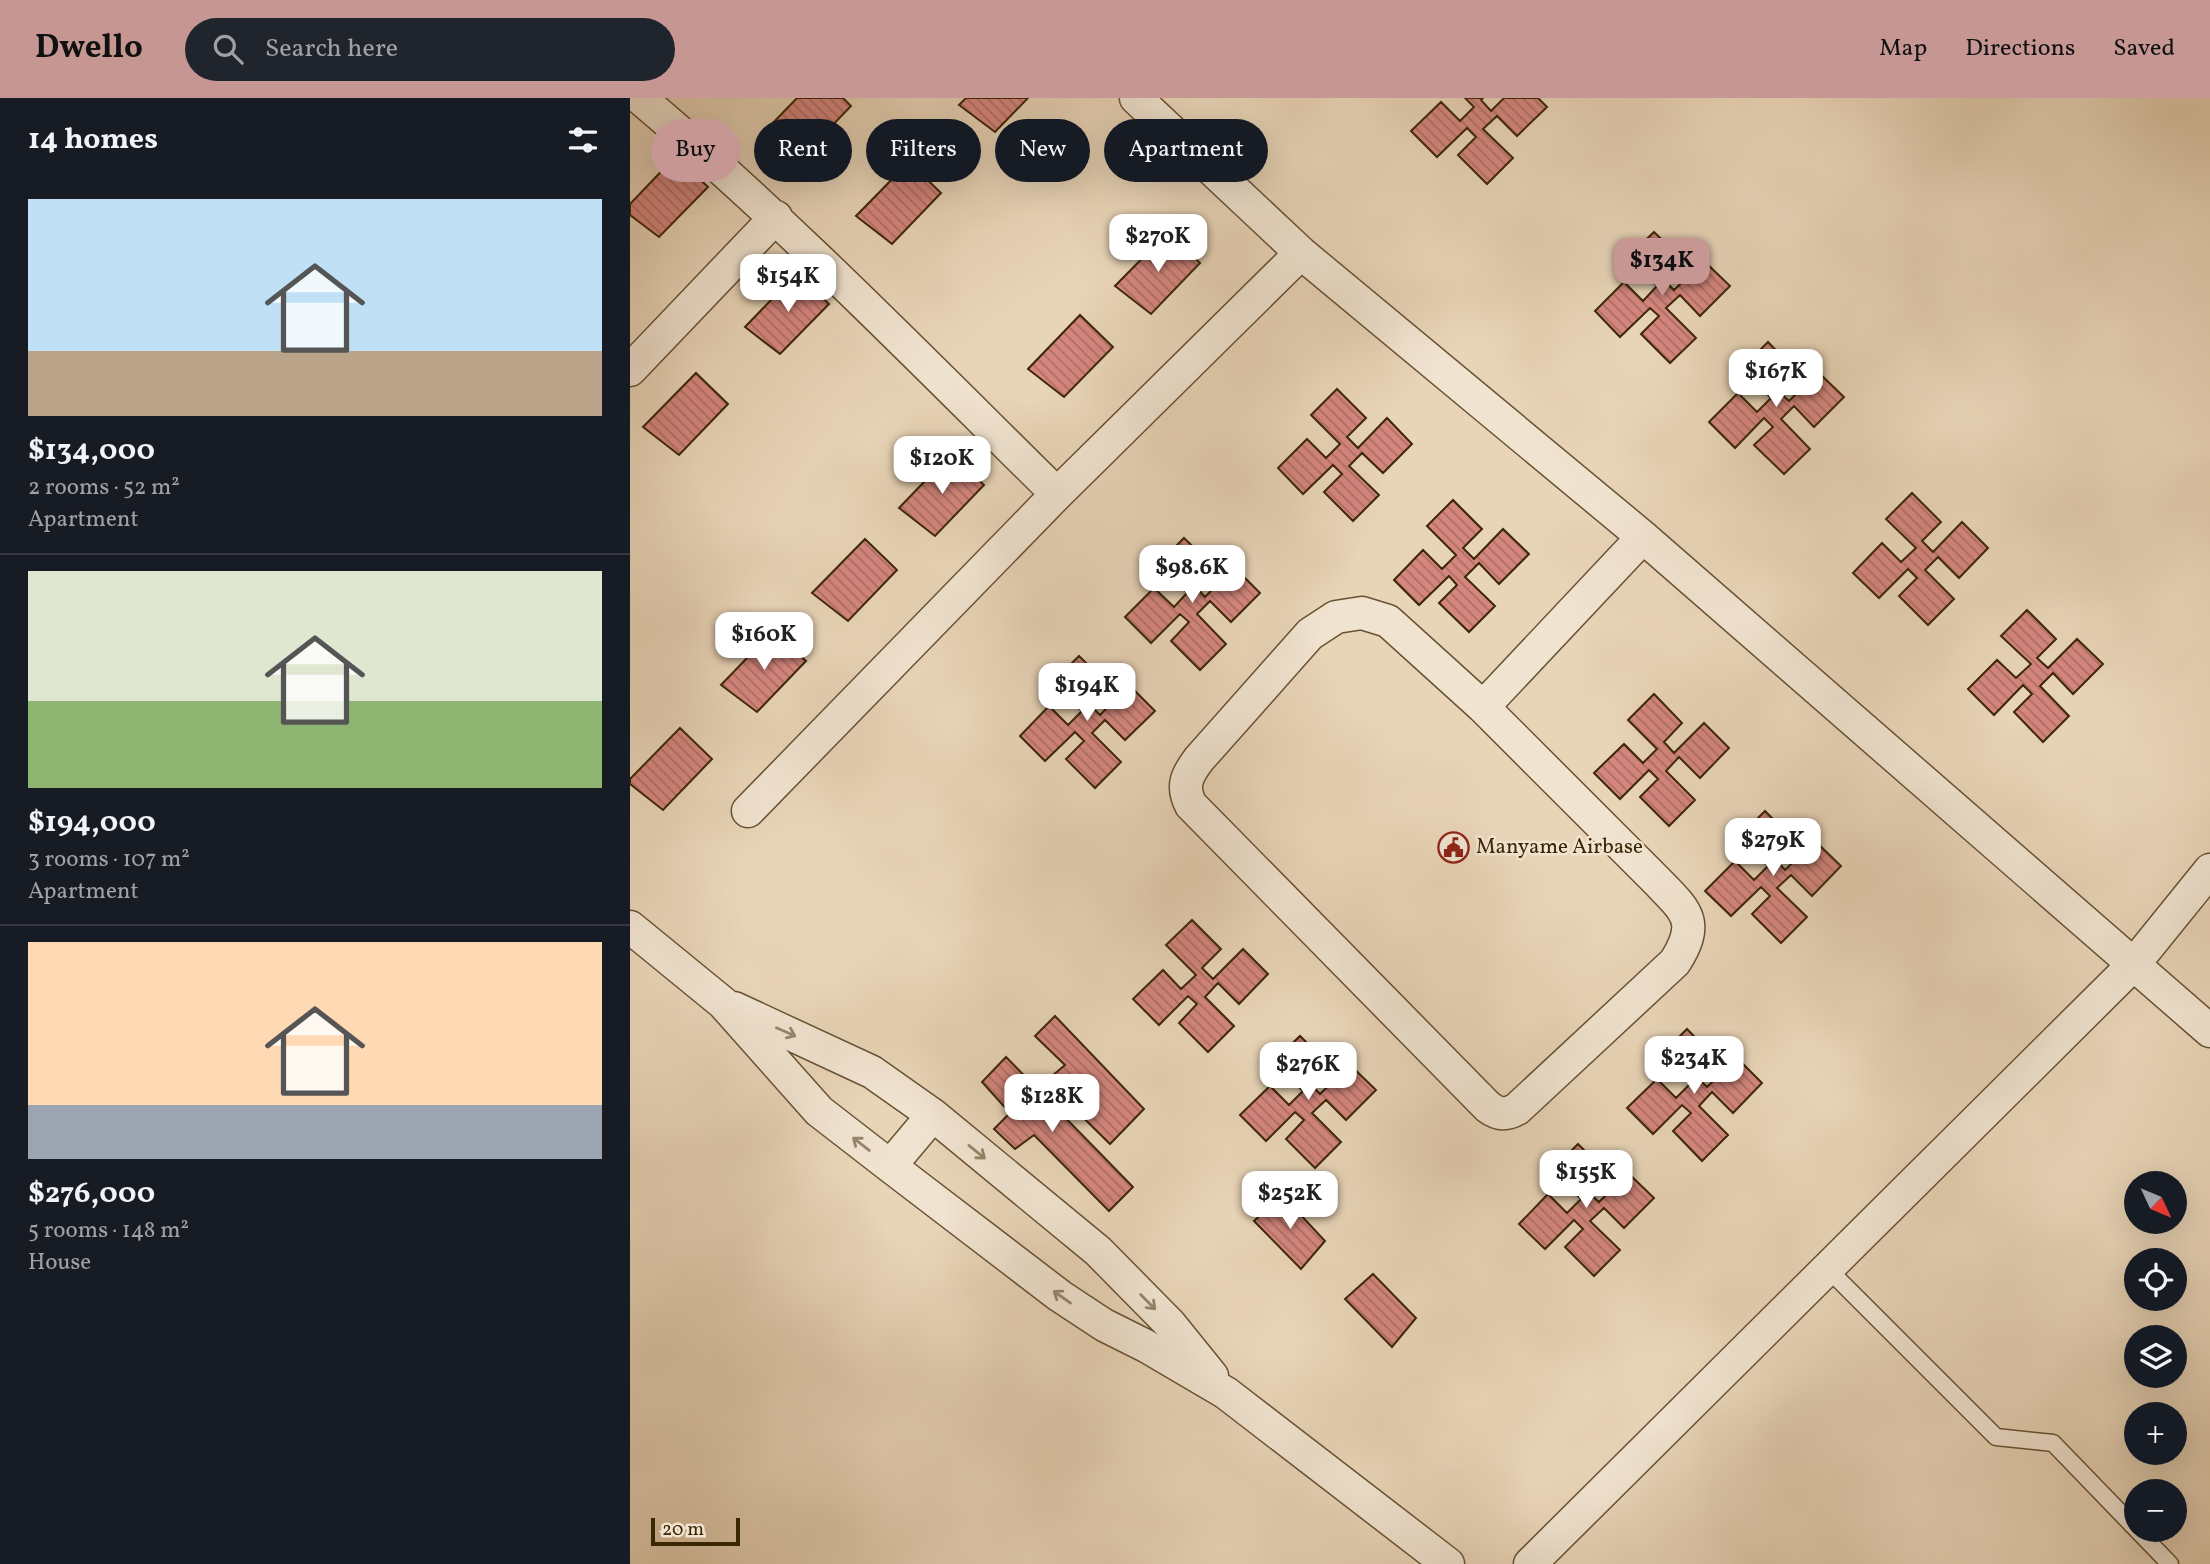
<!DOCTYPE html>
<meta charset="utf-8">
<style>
body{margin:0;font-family:Vollkorn,serif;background:#20242c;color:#f1f3f6;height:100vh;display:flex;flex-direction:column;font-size:26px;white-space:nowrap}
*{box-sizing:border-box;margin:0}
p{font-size:23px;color:#9ea1a6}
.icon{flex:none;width:38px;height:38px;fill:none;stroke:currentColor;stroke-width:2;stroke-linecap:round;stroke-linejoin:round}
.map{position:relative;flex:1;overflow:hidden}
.sheet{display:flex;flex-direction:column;background:#171b24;width:630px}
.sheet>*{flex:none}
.guide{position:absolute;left:21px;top:21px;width:665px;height:63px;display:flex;gap:14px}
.needle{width:46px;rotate:134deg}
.fabs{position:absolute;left:1494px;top:1073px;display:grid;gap:14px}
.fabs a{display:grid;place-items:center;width:63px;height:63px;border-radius:50%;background:#171b24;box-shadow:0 7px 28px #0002;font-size:35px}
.scale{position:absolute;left:21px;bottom:18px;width:89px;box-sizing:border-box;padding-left:7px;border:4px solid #3c2705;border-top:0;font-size:19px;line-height:24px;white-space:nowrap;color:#3c2705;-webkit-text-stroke:5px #f0e3d0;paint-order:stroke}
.price{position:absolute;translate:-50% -60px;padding:0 16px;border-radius:14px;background:#fff;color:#222;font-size:23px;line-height:46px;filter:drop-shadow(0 2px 4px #0008)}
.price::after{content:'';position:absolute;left:50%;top:42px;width:21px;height:16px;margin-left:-10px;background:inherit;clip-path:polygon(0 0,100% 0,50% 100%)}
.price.selected{background:#c59692;color:#111}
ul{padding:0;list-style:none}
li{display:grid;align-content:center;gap:14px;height:371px;padding:0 28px}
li+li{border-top:2px solid #363941}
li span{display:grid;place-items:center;height:217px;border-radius:0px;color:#555}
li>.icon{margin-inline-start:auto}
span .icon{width:126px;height:126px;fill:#fffc;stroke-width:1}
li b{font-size:30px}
h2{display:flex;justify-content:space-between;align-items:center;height:84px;padding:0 28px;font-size:30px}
.pill{padding:0 24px;border-radius:32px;background:#171b24;box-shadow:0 7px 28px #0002;font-size:24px;line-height:63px}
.pill.selected{background:#c59692;color:#111}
header{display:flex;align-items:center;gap:42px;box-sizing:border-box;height:98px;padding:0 35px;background:#c59692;color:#111}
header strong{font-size:33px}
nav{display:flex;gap:38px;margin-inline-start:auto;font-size:24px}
.search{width:490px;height:63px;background:#20242c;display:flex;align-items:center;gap:18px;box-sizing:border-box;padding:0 24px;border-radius:38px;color:#9ea1a6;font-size:26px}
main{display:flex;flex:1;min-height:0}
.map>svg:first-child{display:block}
.building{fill:url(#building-back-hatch);stroke:#3c2705;stroke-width:2}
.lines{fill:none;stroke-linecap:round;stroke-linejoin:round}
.service-casing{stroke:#675232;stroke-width:19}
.minor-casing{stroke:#675232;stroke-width:35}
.service{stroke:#f0e3d0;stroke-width:16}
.minor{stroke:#f0e3d0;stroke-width:32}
.oneway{stroke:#96856a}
.labels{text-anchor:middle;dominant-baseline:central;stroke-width:5;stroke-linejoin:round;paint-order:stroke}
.poi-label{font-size:21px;fill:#3c2705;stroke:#f0e3d0;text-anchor:start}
</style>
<header>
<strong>Dwello</strong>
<div class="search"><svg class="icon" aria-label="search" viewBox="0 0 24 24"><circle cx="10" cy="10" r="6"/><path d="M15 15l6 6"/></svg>Search here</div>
<nav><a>Map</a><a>Directions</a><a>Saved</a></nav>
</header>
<main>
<section class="sheet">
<h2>14 homes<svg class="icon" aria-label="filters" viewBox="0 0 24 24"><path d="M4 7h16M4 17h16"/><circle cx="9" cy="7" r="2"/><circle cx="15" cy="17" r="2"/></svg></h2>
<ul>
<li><span style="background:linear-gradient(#bfe0f5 70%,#b9a48a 0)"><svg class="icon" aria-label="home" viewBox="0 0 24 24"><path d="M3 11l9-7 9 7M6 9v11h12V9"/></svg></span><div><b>$134,000</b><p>2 rooms · 52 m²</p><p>Apartment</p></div></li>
<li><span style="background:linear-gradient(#dfe7d0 60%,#8fb573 0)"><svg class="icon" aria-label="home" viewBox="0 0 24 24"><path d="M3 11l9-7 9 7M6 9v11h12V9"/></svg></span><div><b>$194,000</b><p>3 rooms · 107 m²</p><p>Apartment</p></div></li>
<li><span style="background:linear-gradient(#ffd9b3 75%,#9aa5b1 0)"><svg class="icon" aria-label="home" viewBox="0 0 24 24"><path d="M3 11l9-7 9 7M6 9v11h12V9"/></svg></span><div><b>$276,000</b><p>5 rooms · 148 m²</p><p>House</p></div></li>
</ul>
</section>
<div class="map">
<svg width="1580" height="1466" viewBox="0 0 1580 1466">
<defs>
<pattern id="building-back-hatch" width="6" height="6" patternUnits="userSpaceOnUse" patternTransform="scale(1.75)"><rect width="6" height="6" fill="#d5867f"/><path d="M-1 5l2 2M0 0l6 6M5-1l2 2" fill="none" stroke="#ae6e66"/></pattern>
</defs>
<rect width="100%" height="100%" fill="#e8d4b7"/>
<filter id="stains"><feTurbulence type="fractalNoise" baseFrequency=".00286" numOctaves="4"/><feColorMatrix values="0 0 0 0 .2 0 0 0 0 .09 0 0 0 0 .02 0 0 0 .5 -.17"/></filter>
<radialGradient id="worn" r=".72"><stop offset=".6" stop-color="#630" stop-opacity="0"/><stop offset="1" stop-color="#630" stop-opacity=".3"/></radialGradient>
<!-- building -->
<path class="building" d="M167 0H213L221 8 172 59 137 31Z
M336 0H398L365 34 329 7Z
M835 0H853L851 2 861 13 874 0H908L917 9 887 38 867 18 853 31 883 60 857 86 828 57 846 39 837 30 807 59 781 33 811 4 830 23 844 9Z
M46 58 78 89 29 139 0 117V106Z
M279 64 311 95 262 146 226 118Z
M538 134 570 165 521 216 485 188Z
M1024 134 1053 162 1034 182 1044 192 1074 163 1100 188 1070 218 1050 197 1036 210 1066 240 1040 265 1011 236 1029 218 1020 210 990 239 965 213 994 184 1013 203 1027 188 998 159Z
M167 175 199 206 150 256 115 229Z
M450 217 483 249 434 299 398 271Z
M1138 244 1167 274 1148 293 1159 303 1188 274 1214 299 1184 329 1164 308 1151 321 1180 351 1154 376 1124 347 1143 329 1134 320 1105 350 1079 324 1108 295 1127 314 1141 300 1112 270Z
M66 275 98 306 49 357 13 329Z
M707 291 736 320 717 339 728 350 757 320 782 346 753 375 732 355 719 368 749 397 723 423 694 394 712 376 703 367 673 396 648 370 677 341 696 360 710 346 681 317Z
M321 356 354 387 305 438 269 410Z
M1282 395 1311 424 1292 443 1303 454 1332 424 1358 450 1329 480 1308 459 1295 472 1324 501 1298 527 1269 498 1287 480 1278 471 1249 500 1223 475 1252 445 1271 464 1286 450 1256 421Z
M823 402 852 431 833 450 844 461 873 431 899 456 869 486 849 465 835 479 865 508 839 534 809 505 827 487 819 478 789 507 764 482 793 452 812 471 826 457 797 428Z
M554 440 584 469 565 488 575 499 604 469 630 495 601 524 580 503 567 516 596 546 570 572 541 543 559 524 550 516 521 545 495 519 524 490 544 509 557 495 529 465Z
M235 441 267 472 218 523 182 495Z
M1397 512 1426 541 1407 560 1418 570 1447 541 1473 566 1443 596 1423 575 1410 588 1439 618 1413 644 1384 614 1402 596 1393 587 1364 617 1338 591 1367 562 1386 580 1401 566 1371 538Z
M144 532 176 563 127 614 91 587Z
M449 558 478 587 459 606 470 617 499 587 525 613 495 642 475 622 462 635 491 664 465 690 436 661 454 643 445 634 415 663 390 638 419 608 438 627 452 613 423 584Z
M1024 596 1052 625 1034 644 1044 655 1074 625 1099 650 1070 680 1049 659 1036 673 1065 702 1039 728 1010 699 1028 681 1019 672 990 701 964 675 994 646 1013 665 1027 651 998 622Z
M50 630 82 661 33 712 0 686V681Z
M1135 713 1164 742 1145 761 1155 772 1185 743 1211 768 1182 798 1161 777 1147 790 1177 819 1151 845 1122 816 1140 798 1131 789 1101 818 1075 793 1105 763 1124 782 1138 768 1109 739Z
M562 822 591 851 572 870 583 881 613 851 638 876 609 906 588 885 575 899 604 928 578 954 549 925 567 906 558 898 529 927 503 901 533 872 551 891 566 877 536 847Z
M425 918 514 1011 480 1046 416 983 435 967 405 938Z
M1057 931 1085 960 1067 979 1077 989 1107 960 1132 985 1103 1015 1082 994 1069 1008 1098 1037 1072 1063 1043 1033 1061 1015 1052 1007 1023 1036 997 1010 1027 981 1046 1000 1060 986 1031 957Z
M670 938 699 967 680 986 690 996 720 967 746 992 716 1022 696 1002 682 1015 711 1044 685 1070 656 1041 674 1022 665 1014 636 1043 610 1017 640 988 659 1007 673 993 643 964Z
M376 959 503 1089 479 1113 404 1037 385 1051 364 1031 380 1015 352 984Z
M948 1046 977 1075 958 1094 969 1104 998 1075 1024 1100 994 1130 974 1110 960 1123 990 1152 964 1178 935 1149 953 1131 944 1122 915 1151 889 1126 918 1096 937 1115 951 1101 922 1072Z
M652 1097 695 1143 671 1171 624 1123Z
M743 1176 786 1220 762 1249 715 1201Z"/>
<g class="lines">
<defs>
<path id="service" d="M1198 1171 1366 1339 1423 1345 1540 1466"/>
<path id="minor" d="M10 0C157 124 290 261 427 396
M506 0 671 155 1013 439 1580 933
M0 272 146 119
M732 515 758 523 853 609 1026 782C1056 813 1071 823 1045 864L887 1011C876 1017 869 1017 858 1009L561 707C551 688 557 677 569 661L680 536 706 519Z
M853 609 1013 439
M118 713 427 396 671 155
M0 829 93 905 189 1013 260 1068 430 1198 474 1227 516 1248 596 1295 818 1466
M104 910 242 974 303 1017 468 1153 540 1226 582 1278
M260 1068 303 1017
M900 1466 1504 866 1580 772"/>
</defs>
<!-- service casing -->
<use href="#service" class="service-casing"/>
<!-- minor casing -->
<use href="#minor" class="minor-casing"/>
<!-- service -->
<use href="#service" class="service"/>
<!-- minor -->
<use href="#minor" class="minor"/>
</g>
<!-- one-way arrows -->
<defs><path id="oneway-shaft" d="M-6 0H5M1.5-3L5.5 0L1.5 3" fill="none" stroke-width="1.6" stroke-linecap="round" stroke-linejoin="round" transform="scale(1.75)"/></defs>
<g class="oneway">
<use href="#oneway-shaft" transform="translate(156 934) rotate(24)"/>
<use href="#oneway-shaft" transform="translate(231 1046) rotate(-142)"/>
<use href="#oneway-shaft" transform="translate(347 1054) rotate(39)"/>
<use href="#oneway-shaft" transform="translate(432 1199) rotate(-145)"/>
<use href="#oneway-shaft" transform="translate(518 1204) rotate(45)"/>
</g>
<!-- icons -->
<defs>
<symbol id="civic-ring" viewBox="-11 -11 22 22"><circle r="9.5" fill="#f0e3d0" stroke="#8f2418" stroke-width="1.5"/><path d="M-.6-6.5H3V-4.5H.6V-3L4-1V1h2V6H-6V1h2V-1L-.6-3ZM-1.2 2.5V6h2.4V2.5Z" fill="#8f2418"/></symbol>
</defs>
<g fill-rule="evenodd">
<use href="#civic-ring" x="806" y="732" width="35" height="35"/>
</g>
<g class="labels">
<!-- poi labels -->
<g class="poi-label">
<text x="846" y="749">Manyame Airbase</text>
</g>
</g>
<rect width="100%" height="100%" filter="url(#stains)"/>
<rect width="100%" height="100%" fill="url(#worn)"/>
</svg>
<div class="fabs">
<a><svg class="needle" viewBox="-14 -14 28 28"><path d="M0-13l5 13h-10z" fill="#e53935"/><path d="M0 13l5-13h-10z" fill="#9ea1a6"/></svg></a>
<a><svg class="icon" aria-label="locate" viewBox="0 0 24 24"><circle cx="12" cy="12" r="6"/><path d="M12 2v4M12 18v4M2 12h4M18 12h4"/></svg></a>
<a><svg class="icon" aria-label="layers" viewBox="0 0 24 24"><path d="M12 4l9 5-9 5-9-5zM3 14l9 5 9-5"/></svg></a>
<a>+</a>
<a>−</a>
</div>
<div class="scale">20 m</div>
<b class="price" style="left:528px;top:176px">$270K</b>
<b class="price selected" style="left:1032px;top:200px">$134K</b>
<b class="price" style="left:158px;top:216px">$154K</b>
<b class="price" style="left:1146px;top:311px">$167K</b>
<b class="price" style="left:312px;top:398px">$120K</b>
<b class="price" style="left:562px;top:507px">$98.6K</b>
<b class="price" style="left:134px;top:574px">$160K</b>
<b class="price" style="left:457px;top:625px">$194K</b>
<b class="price" style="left:1143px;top:780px">$279K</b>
<b class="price" style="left:1064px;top:998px">$234K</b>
<b class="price" style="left:678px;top:1004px">$276K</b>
<b class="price" style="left:422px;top:1036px">$128K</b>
<b class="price" style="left:956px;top:1112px">$155K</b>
<b class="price" style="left:660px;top:1133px">$252K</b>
<div class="guide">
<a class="pill selected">Buy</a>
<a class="pill">Rent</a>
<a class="pill">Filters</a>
<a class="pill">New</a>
<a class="pill">Apartment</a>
</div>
</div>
</main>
